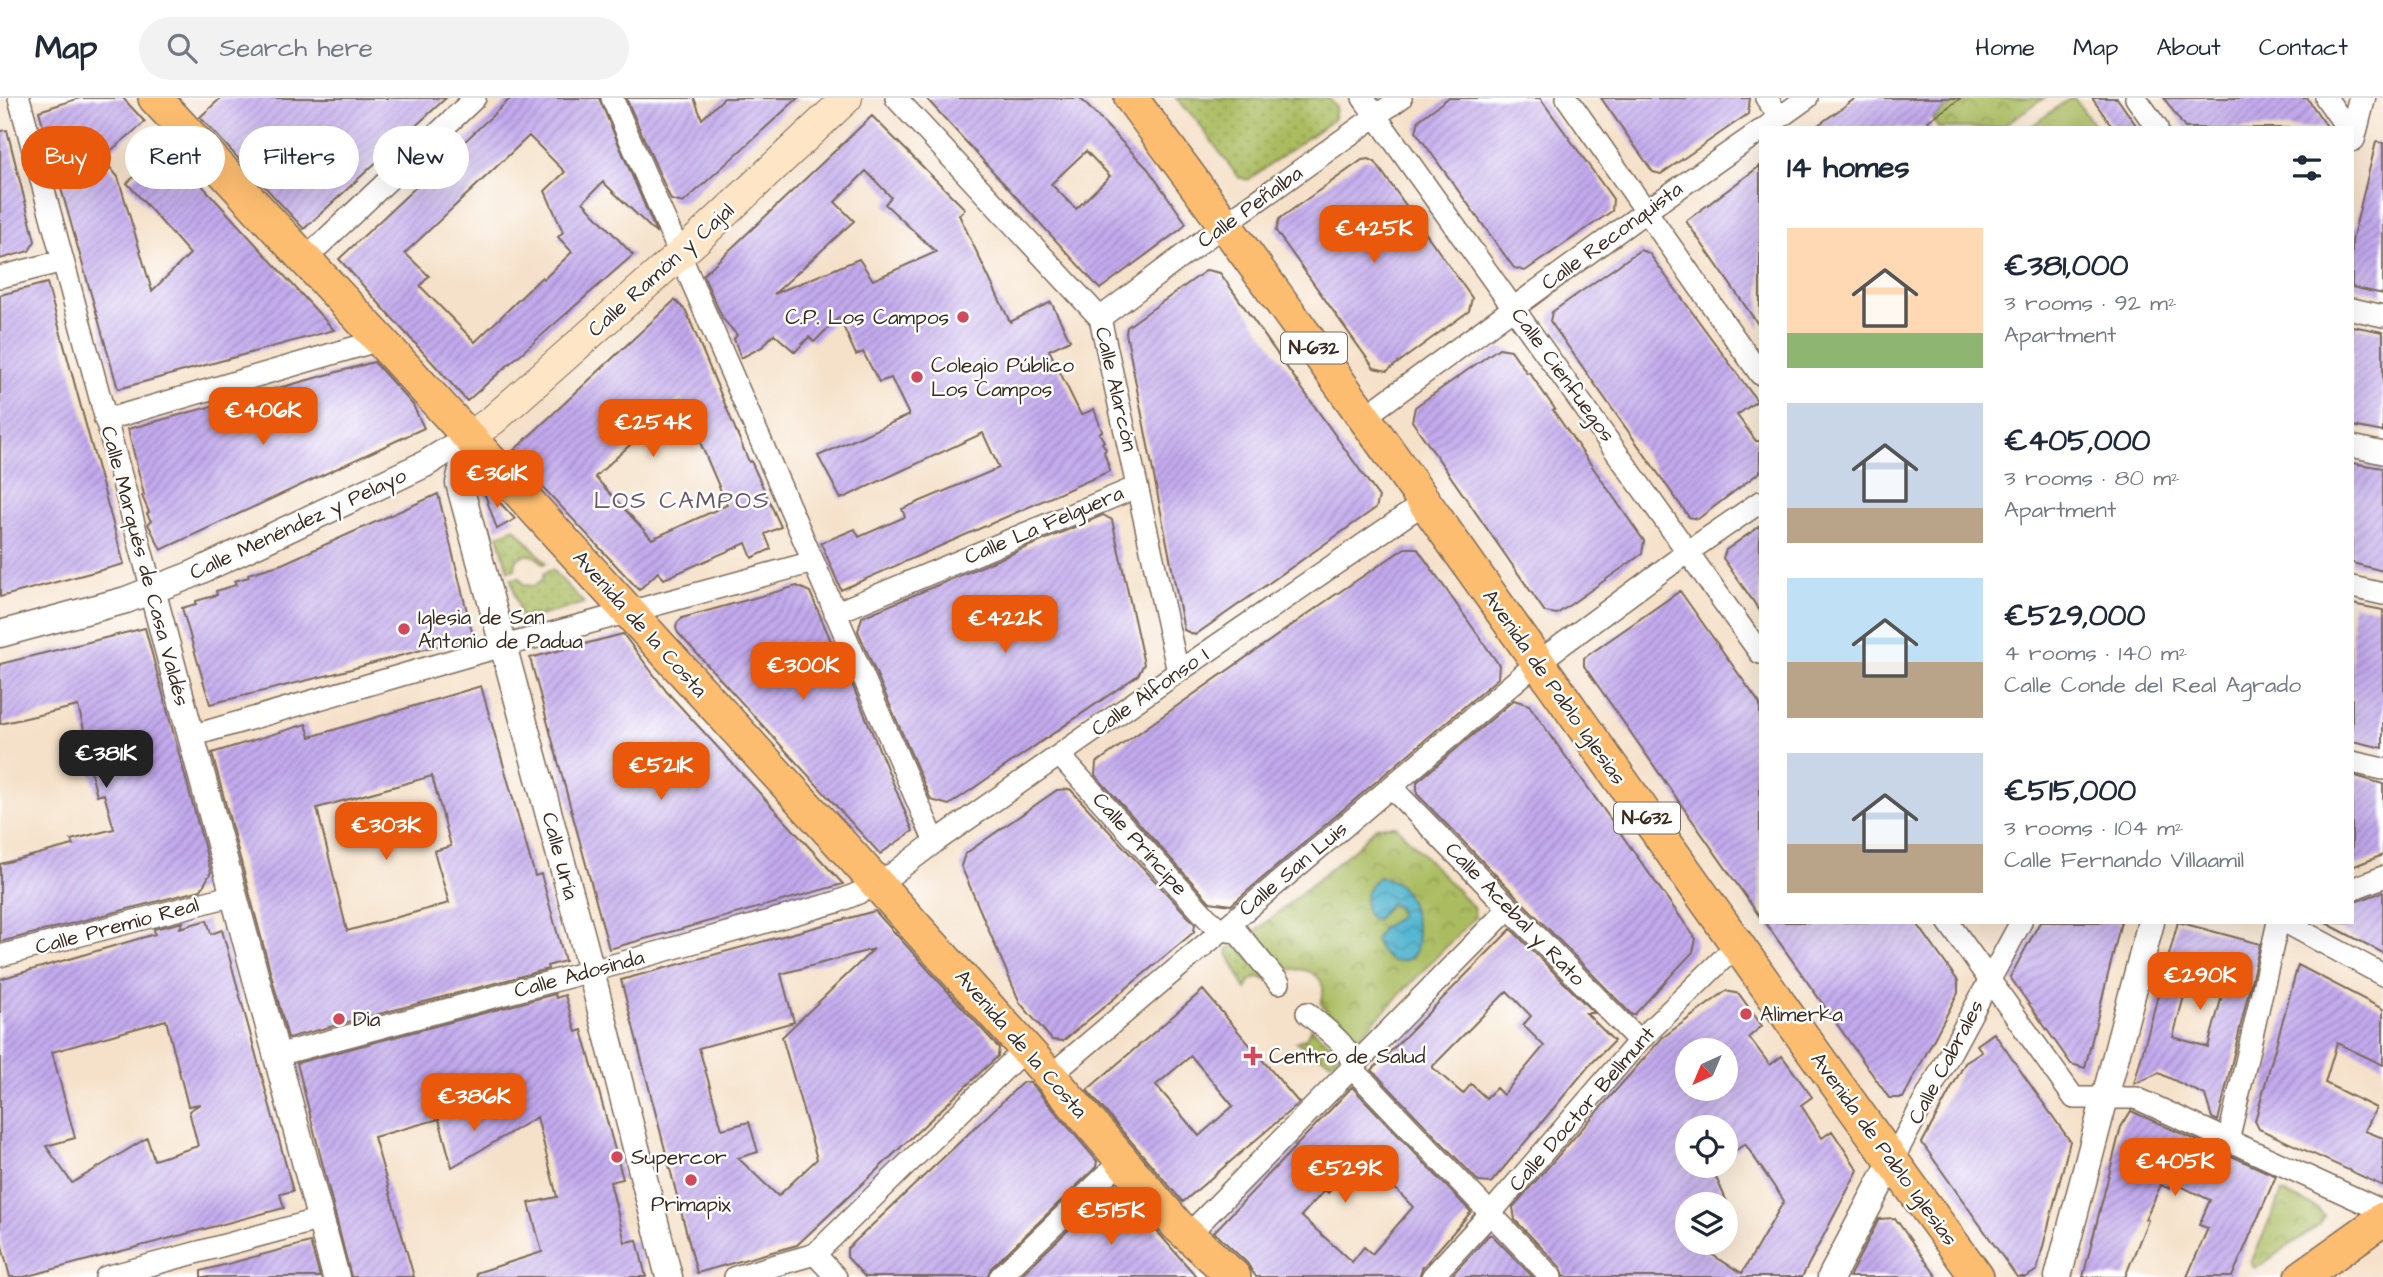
<!DOCTYPE html>
<meta charset="utf-8">
<style>
body{margin:0;font-family:"Architects Daughter",sans-serif;background:#f2f2f3;color:#1f2937;height:100vh;display:flex;flex-direction:column;font-size:26px;white-space:nowrap}
*{box-sizing:border-box;margin:0}
p{font-size:23px;color:#747a83}
.icon{flex:none;width:38px;height:38px;fill:none;stroke:currentColor;stroke-width:2;stroke-linecap:round;stroke-linejoin:round}
.map{position:relative;flex:1;overflow:hidden}
.drawer{position:absolute;left:1759px;top:28px;width:595px;height:798px;display:flex;flex-direction:column;background:#fff;border-radius:0px;box-shadow:0 7px 28px #0002}
.drawer>*{flex:none}
.hud{position:absolute;left:21px;top:28px;width:665px;height:63px;display:flex;gap:14px}
.needle{width:46px;rotate:224deg}
.buttons{position:absolute;left:1675px;top:940px;display:grid;gap:14px}
.buttons a{display:grid;place-items:center;width:63px;height:63px;border-radius:50%;background:#fff;box-shadow:0 7px 28px #0002;font-size:35px}
.price{position:absolute;translate:-50% -60px;padding:0 16px;border-radius:14px;background:#ea580c;color:#fff;font-size:23px;line-height:46px;filter:drop-shadow(0 2px 4px #0008)}
.price::after{content:'';position:absolute;left:50%;top:42px;width:21px;height:16px;margin-left:-10px;background:inherit;clip-path:polygon(0 0,100% 0,50% 100%)}
.price.on{background:#222;color:#fff}
ul{padding:0;list-style:none}
li{display:flex;align-items:center;gap:21px;height:175px;padding:0 28px}
li span{display:grid;place-items:center;flex:none;width:196px;height:140px;border-radius:0px;color:#555}
li>.icon{margin-inline-start:auto}
span .icon{width:84px;height:84px;fill:#fffc;stroke-width:1}
li b{font-size:30px}
h2{display:flex;justify-content:space-between;align-items:center;height:84px;padding:0 28px;font-size:30px}
.chip{padding:0 24px;border-radius:32px;background:#fff;box-shadow:0 7px 28px #0002;font-size:24px;line-height:63px}
.chip.on{background:#ea580c;color:#fff}
header{display:flex;align-items:center;gap:42px;box-sizing:border-box;height:98px;padding:0 35px;background:#fff;border-bottom:2px solid #e0e1e3}
header strong{font-size:33px}
nav{display:flex;gap:38px;margin-inline-start:auto;font-size:24px}
.search{width:490px;height:63px;background:#f2f2f3;display:flex;align-items:center;gap:18px;box-sizing:border-box;padding:0 24px;border-radius:38px;color:#747a83;font-size:26px}
.map>svg:first-child{display:block}
.grass{fill:#abbc60;stroke:#73733f;stroke-width:2}
.park{fill:url(#park-crowns);stroke:#73733f;stroke-width:2}
.garden{fill:url(#garden-dots);stroke:#73733f;stroke-width:2}
.water{fill:url(#water-waves);stroke:#467077;stroke-width:2}
.building{fill:url(#building-hatch);fill-rule:evenodd}
.lines{fill:none;stroke-linecap:round;stroke-linejoin:round}
.minor-casing{stroke:#7c6a5a;stroke-width:24}
.tertiary-casing{stroke:#7c6a5a;stroke-width:29}
.secondary-casing{stroke:#7c6a5a;stroke-width:32}
.primary-casing{stroke:#7c6a5a;stroke-width:36}
.minor{stroke:#fff;stroke-width:21}
.tertiary{stroke:#fff;stroke-width:26}
.secondary{stroke:#fee5c5;stroke-width:30}
.primary{stroke:#fcbd6f;stroke-width:33}
.poi-dot{fill:#d1495b;stroke:#fff;stroke-width:2.5}
.labels{text-anchor:middle;dominant-baseline:central;stroke-width:5;stroke-linejoin:round;paint-order:stroke}
.shield{fill:#fff;stroke:#766a62;stroke-width:2}
.shield-label{font-size:19px;font-weight:bold;fill:#3b2a1e}
.street-label{font-size:21px;fill:#3b2a1e;stroke:#fff}
.poi-label{font-size:21px;fill:#3b2a1e;stroke:#fff;text-anchor:start}
.quarter-label{font-size:24px;letter-spacing:2px;fill:#6b5767;stroke:#fff}
</style>
<header>
<strong>Map</strong>
<div class="search"><svg class="icon" aria-label="search" viewBox="0 0 24 24"><circle cx="10" cy="10" r="6"/><path d="M15 15l6 6"/></svg>Search here</div>
<nav><a>Home</a><a>Map</a><a>About</a><a>Contact</a></nav>
</header>
<div class="map">
<svg width="2383" height="1179" viewBox="0 0 2383 1179">
<defs>
<pattern id="park-crowns" width="20" height="18" patternUnits="userSpaceOnUse" patternTransform="scale(1.75)"><rect width="20" height="18" fill="#abbc60"/><path d="M2 6a3 3 0 1 1 6 0M12 15a3 3 0 1 1 6 0" fill="none" stroke="#8c994f"/></pattern>
<pattern id="garden-dots" width="8" height="8" patternUnits="userSpaceOnUse" patternTransform="scale(1.75)"><rect width="8" height="8" fill="#abbc60"/><path d="M2 2h.1M6 6h.1" fill="none" stroke="#8c994f" stroke-width="1.8" stroke-linecap="round"/></pattern>
<pattern id="water-waves" width="16" height="10" patternUnits="userSpaceOnUse" patternTransform="scale(1.75)"><rect width="16" height="10" fill="#51b5d0"/><path d="M0 5q4-4 8 0t8 0" fill="none" stroke="#4493a8"/></pattern>
<pattern id="building-hatch" width="6" height="6" patternUnits="userSpaceOnUse" patternTransform="scale(1.75)"><rect width="6" height="6" fill="#c3aaee"/><path d="M-1 1l2-2M0 6l6-6M5 7l2-2" fill="none" stroke="#a08bc0"/></pattern>
</defs>
<rect width="100%" height="100%" fill="#fff"/>
<filter id="ink" filterUnits="userSpaceOnUse"><feTurbulence type="fractalNoise" baseFrequency=".0143" numOctaves="2"/><feDisplacementMap in="SourceGraphic" scale="14" xChannelSelector="R" yChannelSelector="G"/><feConvolveMatrix kernelMatrix="1 2 1 2 8 2 1 2 1" color-interpolation-filters="sRGB"/></filter>
<filter id="wash" filterUnits="userSpaceOnUse"><feTurbulence type="fractalNoise" baseFrequency=".00686" numOctaves="4" result="noise"/><feDisplacementMap in="SourceGraphic" scale="28" xChannelSelector="R" yChannelSelector="G"/><feGaussianBlur stdDeviation="1.57" result="paint"/><feColorMatrix in="noise" values="0 0 0 0 0 0 0 0 0 0 0 0 0 0 0 0 0 1.4 0 .05"/><feComposite in="paint" operator="in"/></filter>
<g filter="url(#wash)">
<rect width="100%" height="100%" fill="#f5e1c9"/>
<!-- grass -->
<path class="grass" d="M2070 0H2074L2096 30H2029Z"/>
<!-- park -->
<path class="park" d="M1961 0H2044L2000 30H1938L1932 21Z
M1381 728H1396L1473 809 1475 819 1355 943 1321 906C1330 877 1309 869 1285 872L1257 840V832L1359 747 1376 729Z
M2282 1094 2317 1110 2324 1118 2318 1128 2255 1171 2251 1165Z"/>
<!-- garden -->
<path class="garden" d="M1176 0H1329L1336 9 1334 21 1248 82 1238 79 1193 18Z
M515 430 546 465 543 466C533 453 516 453 515 471L508 473 498 437Z
M552 472 584 505 536 519 535 516 521 520 511 481 519 480 524 487 534 488 542 482 544 475Z
M1235 845 1271 883 1259 879 1250 883 1246 892 1227 853Z
M1311 930 1341 955 1331 964 1296 944 1306 940Z"/>
<!-- water -->
<path class="water" d="M1379 779C1389 780 1397 784 1403 791 1412 801 1422 842 1415 854 1411 863 1400 864 1391 863L1382 855 1375 842 1382 830 1399 819 1398 808 1390 805 1377 821 1370 820C1360 807 1366 788 1379 779Z"/>
<g id="blocks">
<!-- building -->
<path class="building" d="M80 0H123L145 24 102 60 118 79 152 193 190 156 127 85 167 49 334 232 118 291 39 13Z
M221 0H446L304 131 200 19Z
M511 0H599L657 136 603 84 583 104 633 157 467 303 339 161ZM529 38 565 74 545 93 563 134 558 139 572 154 544 181 542 179 475 244 420 188 429 178 405 155Z
M626 0H694L702 21 724 0H798L683 105 671 102Z
M926 0H1080L1148 71 1186 125 1181 131 1100 191ZM1086 53 1110 78 1076 111 1051 86Z
M1448 0H1540L1613 101 1612 113 1525 173 1514 170 1416 34 1419 22Z
M1601 0H1750L1748 16 1661 76 1653 74Z
M1856 0H1961L1928 23 1933 30H1814Z
M2092 0H2117L2138 30H2113Z
M2164 0H2307L2328 30H2185Z
M872 18 965 111 959 117 1010 224 1051 204 1070 242 1049 252 1081 317 1094 311 1102 333 1099 335 1104 343 1102 345 1106 351 1104 354 1110 373 841 492 821 445 855 431 859 439 905 419 902 411 999 370 983 335 841 401 818 358 909 317 891 280 879 284 863 254 856 257 839 219 814 244 809 239 795 254 774 236 762 249 741 260 734 241 737 237 723 221 703 177ZM866 73 891 99 885 106 936 154 873 182 859 161 774 196 854 123 835 104Z
M7 32 35 143 29 153 0 161V33Z
M2376 44 2383 45V196L2352 189V143Z
M1369 61 1375 64 1472 200 1469 213 1387 273 1374 270 1276 133 1279 121 1362 62Z
M1760 68V229L1686 123Z
M1640 152 1649 155 1757 303 1737 317 1756 343H1760V374L1698 421 1689 419 1550 223 1552 214Z
M1207 172 1220 175 1379 399 1376 410 1195 537 1184 532 1126 235 1127 229Z
M47 185 124 466 0 499V197Z
M675 202 686 213 749 364 751 363 781 429 765 436 771 451 752 460 746 445 664 481 658 474 639 492 511 355ZM681 300 727 407 652 441 595 379Z
M2352 228 2383 234V334L2352 328Z
M1499 250 1511 252 1527 275 1529 274 1555 311 1553 312 1644 443 1642 456 1557 516 1545 514 1412 323 1415 309Z
M374 264 413 307 424 330 161 452 148 426 151 423 147 416 149 414 142 398 144 397 128 331Z
M2352 365 2383 370V473L2352 465Z
M480 383 515 421 497 431Z
M438 396 473 538 333 576 210 606 182 510 196 506V503L217 497 216 493 236 487 234 483 249 479 248 476 282 466Z
M1103 417 1112 422 1144 566 1138 577 949 707 931 702 858 533 862 519Z
M1760 428V513L1723 460 1726 452Z
M1405 450H1417L1499 567 1498 580 1231 807 1210 804 1095 677 1096 665 1329 501Z
M797 488 810 494 846 578 847 574 913 733 880 756 712 572 678 535 676 530 677 525 682 520Z
M1680 493 1760 606V819L1584 568V560Z
M2352 506 2383 512V650L2352 643Z
M145 530 211 774 201 792 0 844V766L73 747 71 742 114 731 104 696 97 698 89 667 93 666 78 608 0 626V566Z
M623 536 667 594 843 786 609 851 530 560Z
M481 588 535 778 541 776 565 863 547 868 548 871 288 940 212 655 306 626 310 639ZM432 678 451 748 434 753 449 805 347 833 317 710Z
M1514 602 1529 607 1696 841 1693 854 1634 917H1632L1417 696V684Z
M2352 677 2383 686V757L2352 769Z
M1070 691 1195 826 1194 834 1063 943 1052 942 1020 905 961 768 965 756 1057 692Z
M2383 794V855L2324 824H2352V805Z
M875 813 999 950 998 958 797 1147 697 1175 621 882ZM874 851 782 939 817 1061 778 1098 738 1060 758 1054 749 1024 722 1031 699 950 794 924 781 876Z
M207 822 211 836 222 832 293 1093 280 1096 284 1110 24 1179H10L0 1140V881L155 836 154 831 183 824 180 830ZM166 922 188 1008 200 1006 189 1013 198 1048 154 1062 147 1040 72 1085 46 1048 75 1040 52 954Z
M1765 824H1916L1958 883V895L1903 1000H1889Z
M2040 824H2121L2085 970 2071 966 2010 879Z
M2178 824 2260 846 2218 1023 2212 1020 2205 997 2159 975 2134 986ZM2188 883 2223 894 2208 949 2173 939Z
M1511 831 1594 915H1586L1614 943 1588 969 1491 1085 1479 1084 1372 972ZM1507 893 1531 918 1523 927 1544 948 1503 997 1496 990 1486 1000 1471 986 1463 996 1432 969Z
M2298 867 2383 911V967L2337 945 2325 985 2376 1010 2365 1033 2383 1040V1088L2259 1031 2255 1023Z
M1203 892 1299 1005 1183 1104 1087 992ZM1191 958 1233 1008 1199 1038 1156 987Z
M1726 893 1739 896 1762 928 1749 939 1770 967 1782 958 1812 999 1801 1007 1822 1040 1832 1033 1858 1072 1802 1179H1564L1561 1170 1515 1122 1513 1109 1662 940ZM1687 952H1726V990H1687ZM1687 1029H1726V1059L1745 1046 1784 1103 1742 1175 1691 1144H1687V1106H1728L1711 1068H1687Z
M555 896 556 900 565 897 576 934 582 932 623 1081 610 1084 625 1144 637 1142 646 1179H477L476 1175 542 1154 529 1105 557 1099 537 1019 452 1069 439 1021 374 1039 414 1179H351L297 965Z
M1994 935 2070 1043 2037 1172 2026 1179H2017L1922 1045 1965 965 1982 954 1977 947Z
M1023 984 1030 985 1036 991 1097 1063 1096 1069 991 1170 987 1179H865L847 1159V1151Z
M1352 989 1471 1114 1422 1170 1419 1179H1256L1247 1165 1214 1134ZM1363 1057 1413 1109 1372 1156 1364 1149 1352 1164 1301 1118 1325 1092 1328 1095Z
M2131 1013 2276 1078 2232 1179H2187L2208 1130 2199 1127 2210 1102 2170 1083V1091L2161 1087 2145 1121 2148 1122 2125 1179H2083L2121 1029Z
M1108 1094 1124 1096 1197 1179H1019Z
M1895 1120 1937 1179H1849L1879 1121Z
M1489 1137H1492L1533 1179H1450Z
M310 1144 320 1179H201V1173Z"/>
</g>
</g>
<g filter="url(#ink)">
<use href="#blocks" fill-opacity="0" stroke="#7c6a5a" stroke-width="2"/>
<g class="lines">
<defs>
<path id="minor" d="M19 0 152 492
M612 0 935 744
M896 0 1100 220 1178 574
M1363 0 1760 555
M1567 0 1760 276
M1766 0 1780 19
M2136 0 2157 30
M2326 0 2347 30
M1765 30 1807 0
M305 161 475 0
M0 179 63 163
M2352 211 2383 218
M1100 220 1225 126 1401 0
M1363 320 1646 113 1760 33
M105 322 380 242
M2352 348 2383 355
M2352 489 2383 496
M835 515 1137 389
M191 638 478 555 813 464
M1060 658 1207 820 1221 832 1237 834 1279 885
M2352 664 2383 671
M1391 689 1639 943
M2352 791 2383 779
M1948 824 2074 1000H2136L2383 1113
M2285 824 2383 877
M0 858 234 797
M1307 915C1322 929 1353 948 1352 970L1551 1179
M277 957 617 866 837 804 878 787 935 744 1178 574 1424 405
M1050 978 1537 565 1689 453 1760 404
M2228 1043 2278 824
M1892 1063 2021 824
M1187 1138 1509 810
M815 1156 836 1179
M106 1179 321 1121
M735 1179 815 1156 1026 950
M1000 1179 1122 1062
M1432 1179 1490 1116 1639 943 1737 847"/>
<path id="tertiary" d="M2352 40 2362 0
M469 339 459 385 584 846 669 1179
M152 492 336 1179
M0 536 126 502 191 477 425 366 469 339
M1831 1179 1892 1063
M2058 1179 2151 824"/>
<path id="secondary" d="M469 339 493 322 695 143 847 0"/>
<path id="primary" d="M155 0 380 242 852 758 1050 978 1177 1127 1234 1179
M1131 0C1421 387 1690 790 1977 1179
M2302 1179 2383 1121"/>
</defs>
<!-- minor casing -->
<use href="#minor" class="minor-casing"/>
<!-- tertiary casing -->
<use href="#tertiary" class="tertiary-casing"/>
<!-- secondary casing -->
<use href="#secondary" class="secondary-casing"/>
<!-- primary casing -->
<use href="#primary" class="primary-casing"/>
<!-- minor -->
<use href="#minor" class="minor"/>
<!-- tertiary -->
<use href="#tertiary" class="tertiary"/>
<!-- secondary -->
<use href="#secondary" class="secondary"/>
<!-- primary -->
<use href="#primary" class="primary"/>
</g>
</g>
<!-- markers -->
<g class="poi-dot">
<circle cx="963" cy="219" r="7"/>
<circle cx="917" cy="279" r="7"/>
<circle cx="404" cy="531" r="7"/>
<circle cx="1746" cy="916" r="7"/>
<circle cx="339" cy="921" r="7"/>
<path d="M1249.5 947.5h7v7h7v7h-7v7h-7v-7h-7v-7h7z"/>
<circle cx="617" cy="1059" r="7"/>
<circle cx="691" cy="1082" r="7"/>
</g>
<g class="labels">
<!-- shield labels -->
<g class="shield">
<rect x="1281" y="234.5" width="66" height="31" rx="5"/>
<rect x="1614" y="704.5" width="66" height="31" rx="5"/>
</g>
<g class="shield-label">
<text x="1314" y="250">N-632</text>
<text x="1647" y="720">N-632</text>
</g>
<!-- street labels -->
<g class="street-label">
<text transform="translate(1250 109) rotate(-36)">Calle Peñalba</text>
<text transform="translate(1612 138) rotate(-36)">Calle Reconquista</text>
<text transform="translate(661 172) rotate(-42)">Calle Ramón y Cajal</text>
<text transform="translate(1563 277) rotate(54)">Calle Cienfuegos</text>
<text transform="translate(1116 291) rotate(77)">Calle Alarcón</text>
<text transform="translate(298 426) rotate(-25)">Calle Menéndez y Pelayo</text>
<text transform="translate(1044 427) rotate(-23)">Calle La Felguera</text>
<text transform="translate(145 468) rotate(75)">Calle Marqués de Casa Valdés</text>
<text transform="translate(640 526) rotate(48)">Avenida de la Costa</text>
<text transform="translate(1554 589) rotate(55)">Avenida de Pablo Iglesias</text>
<text transform="translate(1150 594) rotate(-35)">Calle Alfonso I</text>
<text transform="translate(1140 746) rotate(48)">Calle Príncipe</text>
<text transform="translate(560 758) rotate(75)">Calle Uría</text>
<text transform="translate(1293 771) rotate(-40)">Calle San Luis</text>
<text transform="translate(1515 816) rotate(46)">Calle Acebal y Rato</text>
<text transform="translate(117 828) rotate(-15)">Calle Premio Real</text>
<text transform="translate(579 876) rotate(-15)">Calle Adosinda</text>
<text transform="translate(1021 946) rotate(49)">Avenida de la Costa</text>
<text transform="translate(1946 964) rotate(-62)">Calle Cabrales</text>
<text transform="translate(1582 1011) rotate(-49)">Calle Doctor Bellmunt</text>
<text transform="translate(1884 1051) rotate(54)">Avenida de Pablo Iglesias</text>
</g>
<!-- poi labels -->
<g class="poi-label">
<text x="949" y="219" text-anchor="end">C.P. Los Campos</text>
<text x="931" y="267">Colegio Público<tspan x="931" dy="24">Los Campos</tspan></text>
<text x="418" y="519">Iglesia de San<tspan x="418" dy="24">Antonio de Padua</tspan></text>
<text x="1760" y="916">Alimerka</text>
<text x="353" y="921">Dia</text>
<text x="1269" y="958">Centro de Salud</text>
<text x="631" y="1059">Supercor</text>
<text x="691" y="1106" text-anchor="middle">Primapix</text>
</g>
<!-- quarter labels -->
<g class="quarter-label">
<text x="682" y="403">LOS CAMPOS</text>
</g>
</g>
</svg>
<div class="buttons">
<a><svg class="needle" viewBox="-14 -14 28 28"><path d="M0-13l5 13h-10z" fill="#e53935"/><path d="M0 13l5-13h-10z" fill="#747a83"/></svg></a>
<a><svg class="icon" aria-label="locate" viewBox="0 0 24 24"><circle cx="12" cy="12" r="6"/><path d="M12 2v4M12 18v4M2 12h4M18 12h4"/></svg></a>
<a><svg class="icon" aria-label="layers" viewBox="0 0 24 24"><path d="M12 4l9 5-9 5-9-5zM3 14l9 5 9-5"/></svg></a>
</div>
<b class="price" style="left:1374px;top:167px">€425K</b>
<b class="price" style="left:263px;top:349px">€406K</b>
<b class="price" style="left:653px;top:361px">€254K</b>
<b class="price" style="left:497px;top:412px">€361K</b>
<b class="price" style="left:1005px;top:557px">€422K</b>
<b class="price" style="left:803px;top:604px">€300K</b>
<b class="price on" style="left:106px;top:692px">€381K</b>
<b class="price" style="left:661px;top:704px">€521K</b>
<b class="price" style="left:386px;top:764px">€303K</b>
<b class="price" style="left:2200px;top:914px">€290K</b>
<b class="price" style="left:474px;top:1035px">€386K</b>
<b class="price" style="left:2175px;top:1100px">€405K</b>
<b class="price" style="left:1345px;top:1107px">€529K</b>
<b class="price" style="left:1111px;top:1149px">€515K</b>
<div class="hud">
<a class="chip on">Buy</a>
<a class="chip">Rent</a>
<a class="chip">Filters</a>
<a class="chip">New</a>
</div>
<section class="drawer">
<h2>14 homes<svg class="icon" aria-label="filters" viewBox="0 0 24 24"><path d="M4 7h16M4 17h16"/><circle cx="9" cy="7" r="2"/><circle cx="15" cy="17" r="2"/></svg></h2>
<ul>
<li><span style="background:linear-gradient(#ffd9b3 75%,#8fb573 0)"><svg class="icon" aria-label="home" viewBox="0 0 24 24"><path d="M3 11l9-7 9 7M6 9v11h12V9"/></svg></span><div><b>€381,000</b><p>3 rooms · 92 m²</p><p>Apartment</p></div></li>
<li><span style="background:linear-gradient(#c9d6e8 75%,#b9a48a 0)"><svg class="icon" aria-label="home" viewBox="0 0 24 24"><path d="M3 11l9-7 9 7M6 9v11h12V9"/></svg></span><div><b>€405,000</b><p>3 rooms · 80 m²</p><p>Apartment</p></div></li>
<li><span style="background:linear-gradient(#bfe0f5 60%,#b9a48a 0)"><svg class="icon" aria-label="home" viewBox="0 0 24 24"><path d="M3 11l9-7 9 7M6 9v11h12V9"/></svg></span><div><b>€529,000</b><p>4 rooms · 140 m²</p><p>Calle Conde del Real Agrado</p></div></li>
<li><span style="background:linear-gradient(#c9d6e8 65%,#b9a48a 0)"><svg class="icon" aria-label="home" viewBox="0 0 24 24"><path d="M3 11l9-7 9 7M6 9v11h12V9"/></svg></span><div><b>€515,000</b><p>3 rooms · 104 m²</p><p>Calle Fernando Villaamil</p></div></li>
</ul>
</section>
</div>
